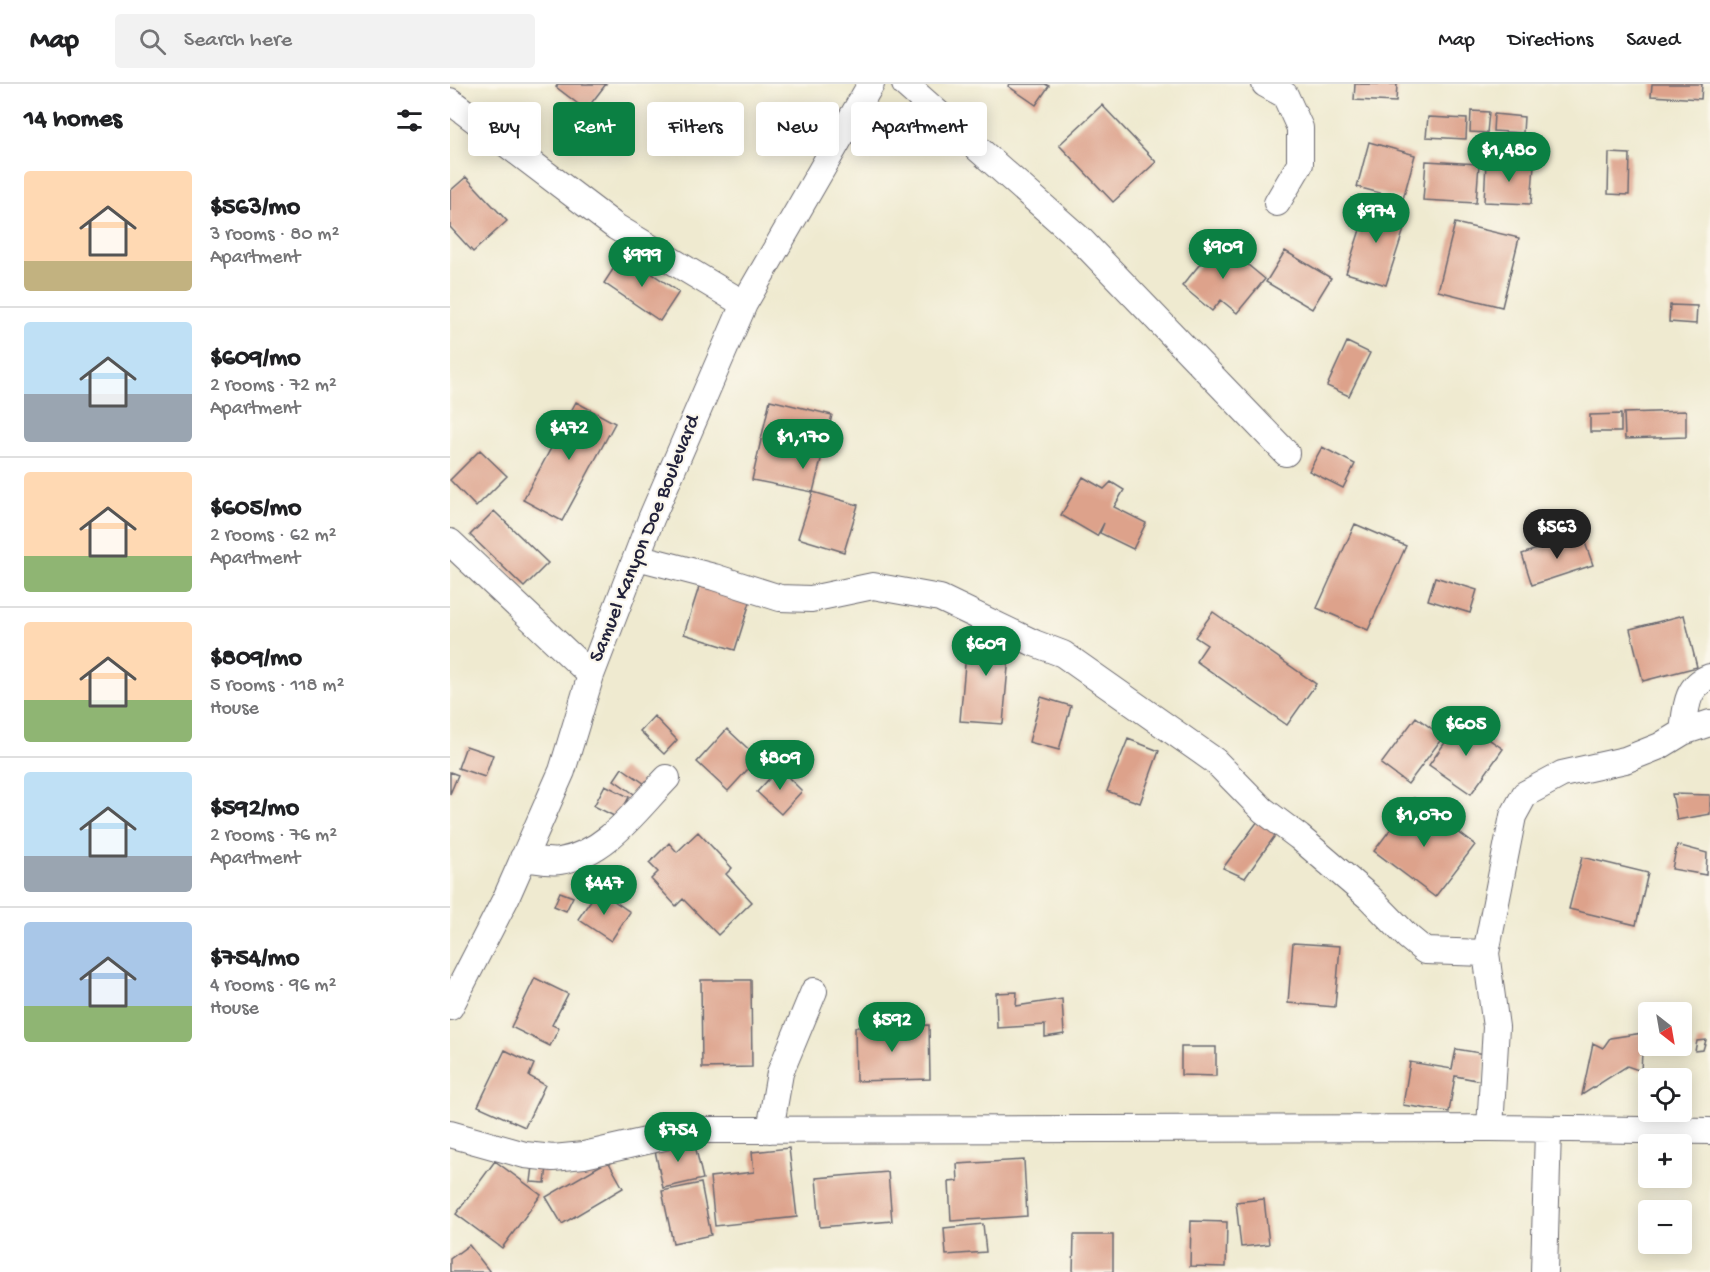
<!DOCTYPE html>
<meta charset="utf-8">
<style>
body{margin:0;font-family:"Gochi Hand",sans-serif;background:#f2f2f2;color:#202124;height:100vh;display:flex;flex-direction:column;font-size:22px;white-space:nowrap}
*{box-sizing:border-box;margin:0}
p{font-size:20px;color:#757577}
.icon{flex:none;width:33px;height:33px;fill:none;stroke:currentColor;stroke-width:2;stroke-linecap:round;stroke-linejoin:round}
.map{position:relative;flex:1;overflow:hidden}
.sheet{display:flex;flex-direction:column;background:#fff;width:450px}
.sheet>*{flex:none}
.top-card{position:absolute;left:18px;top:18px;width:570px;height:54px;display:flex;gap:12px}
.needle{width:39px;rotate:149deg}
.controls{position:absolute;left:1188px;top:918px;display:grid;gap:12px}
.controls a{display:grid;place-items:center;width:54px;height:54px;border-radius:6px;background:#fff;box-shadow:0 3px 15px #0003;font-size:30px}
.price{position:absolute;translate:-50% -51px;padding:0 14px;border-radius:21px;background:#0b8043;color:#fff;font-size:20px;line-height:39px;filter:drop-shadow(0 2px 3px #0008)}
.price::after{content:'';position:absolute;left:50%;top:36px;width:18px;height:14px;margin-left:-9px;background:inherit;clip-path:polygon(0 0,100% 0,50% 100%)}
.price.selected{background:#222;color:#fff}
ul{padding:0;list-style:none}
li{display:flex;align-items:center;gap:18px;height:150px;padding:0 24px}
li+li{border-top:2px solid #e0e0e0}
li span{display:grid;place-items:center;flex:none;width:168px;height:120px;border-radius:6px;color:#555}
li>.icon{margin-inline-start:auto}
span .icon{width:72px;height:72px;fill:#fffc;stroke-width:1}
li b{font-size:26px}
h2{display:flex;justify-content:space-between;align-items:center;height:72px;padding:0 24px;font-size:26px}
.chip{padding:0 21px;border-radius:6px;background:#fff;box-shadow:0 3px 15px #0003;font-size:21px;line-height:54px}
.chip.selected{background:#0b8043;color:#fff}
header{display:flex;align-items:center;gap:36px;box-sizing:border-box;height:84px;padding:0 30px;background:#fff;border-bottom:2px solid #e0e0e0}
header strong{font-size:28px}
nav{display:flex;gap:33px;margin-inline-start:auto;font-size:21px}
.search{width:420px;height:54px;background:#f2f2f2;display:flex;align-items:center;gap:15px;box-sizing:border-box;padding:0 21px;border-radius:6px;color:#757577;font-size:22px}
main{display:flex;flex:1;min-height:0}
.map>svg:first-child{display:block}
.building{fill:#dda28b}
.lines{fill:none;stroke-linecap:round;stroke-linejoin:round}
.minor-casing{stroke:#6a686f;stroke-width:28}
.minor{stroke:#fff;stroke-width:26}
.labels{text-anchor:middle;dominant-baseline:central;stroke-width:4.5;stroke-linejoin:round;paint-order:stroke}
.street-label{font-size:21px;fill:#22223b;stroke:#fbf7ec}
</style>
<header>
<strong>Map</strong>
<div class="search"><svg class="icon" aria-label="search" viewBox="0 0 24 24"><circle cx="10" cy="10" r="6"/><path d="M15 15l6 6"/></svg>Search here</div>
<nav><a>Map</a><a>Directions</a><a>Saved</a></nav>
</header>
<main>
<section class="sheet">
<h2>14 homes<svg class="icon" aria-label="filters" viewBox="0 0 24 24"><path d="M4 7h16M4 17h16"/><circle cx="9" cy="7" r="2"/><circle cx="15" cy="17" r="2"/></svg></h2>
<ul>
<li><span style="background:linear-gradient(#ffd9b3 75%,#c2b280 0)"><svg class="icon" aria-label="home" viewBox="0 0 24 24"><path d="M3 11l9-7 9 7M6 9v11h12V9"/></svg></span><div><b>$563/mo</b><p>3 rooms · 80 m²</p><p>Apartment</p></div></li>
<li><span style="background:linear-gradient(#bfe0f5 60%,#9aa5b1 0)"><svg class="icon" aria-label="home" viewBox="0 0 24 24"><path d="M3 11l9-7 9 7M6 9v11h12V9"/></svg></span><div><b>$609/mo</b><p>2 rooms · 72 m²</p><p>Apartment</p></div></li>
<li><span style="background:linear-gradient(#ffd9b3 70%,#8fb573 0)"><svg class="icon" aria-label="home" viewBox="0 0 24 24"><path d="M3 11l9-7 9 7M6 9v11h12V9"/></svg></span><div><b>$605/mo</b><p>2 rooms · 62 m²</p><p>Apartment</p></div></li>
<li><span style="background:linear-gradient(#ffd9b3 65%,#8fb573 0)"><svg class="icon" aria-label="home" viewBox="0 0 24 24"><path d="M3 11l9-7 9 7M6 9v11h12V9"/></svg></span><div><b>$809/mo</b><p>5 rooms · 118 m²</p><p>House</p></div></li>
<li><span style="background:linear-gradient(#bfe0f5 70%,#9aa5b1 0)"><svg class="icon" aria-label="home" viewBox="0 0 24 24"><path d="M3 11l9-7 9 7M6 9v11h12V9"/></svg></span><div><b>$592/mo</b><p>2 rooms · 76 m²</p><p>Apartment</p></div></li>
<li><span style="background:linear-gradient(#a9c7e8 70%,#8fb573 0)"><svg class="icon" aria-label="home" viewBox="0 0 24 24"><path d="M3 11l9-7 9 7M6 9v11h12V9"/></svg></span><div><b>$754/mo</b><p>4 rooms · 96 m²</p><p>House</p></div></li>
</ul>
</section>
<div class="map">
<svg width="1260" height="1188" viewBox="0 0 1260 1188">
<rect width="100%" height="100%" fill="#fbf7ec"/>
<filter id="ink" filterUnits="userSpaceOnUse"><feTurbulence type="fractalNoise" baseFrequency=".0167" numOctaves="2"/><feDisplacementMap in="SourceGraphic" scale="12" xChannelSelector="R" yChannelSelector="G"/><feConvolveMatrix kernelMatrix="1 2 1 2 8 2 1 2 1" color-interpolation-filters="sRGB"/></filter>
<filter id="wash" filterUnits="userSpaceOnUse"><feTurbulence type="fractalNoise" baseFrequency=".008" numOctaves="4" result="noise"/><feDisplacementMap in="SourceGraphic" scale="24" xChannelSelector="R" yChannelSelector="G"/><feGaussianBlur stdDeviation="1.35" result="paint"/><feColorMatrix in="noise" values="0 0 0 0 0 0 0 0 0 0 0 0 0 0 0 0 0 1.4 0 .05"/><feComposite in="paint" operator="in"/></filter>
<g filter="url(#wash)">
<rect width="100%" height="100%" fill="#efead0"/>
<g id="blocks">
<!-- building -->
<path class="building" d="M108 0H156L136 26 106 3Z
M559 0H595L599 2 586 21 558 2Z
M905 0H947L946 18 904 16Z
M1202 0H1252L1251 15 1201 12Z
M652 21 706 78 663 118 609 61Z
M1021 27 1039 28 1037 49 1020 48Z
M1044 30 1074 33 1073 49 1043 47Z
M978 33 1017 35 1016 55 976 53Z
M919 58 965 71 953 115 907 103Z
M1159 69 1180 70 1179 111 1158 110Z
M976 77 1029 80 1026 119 973 116Z
M1036 78 1084 81 1081 120 1034 118Z
M16 93 57 137 23 168 0 143V107Z
M920 115 946 123 942 134 955 142 936 201 896 189Z
M1005 139 1069 154 1052 223 988 207Z
M769 157 815 195 787 229 771 216 762 227 732 202Z
M835 167 881 194 862 225 816 198Z
M173 170 229 208 210 237 154 199Z
M1220 221 1247 222 1246 240 1219 238Z
M897 258 920 269 899 312 877 302Z
M320 316 382 331 363 408 408 421 394 468 348 454 363 408 302 396Z
M126 318 165 339 112 437 73 416Z
M1236 327V353L1175 355 1174 329Z
M1171 330V348H1140V331Z
M872 363 905 380 893 404 859 387Z
M30 366 57 392 26 423 0 396Z
M633 393 654 405 661 398 674 406 664 423 696 439 683 465 650 449 654 439 647 452 611 431Z
M44 427 98 479 74 503 20 451Z
M905 440 956 462 918 546 867 524Z
M1132 450 1143 481 1082 501 1072 470Z
M985 493 1027 506 1020 529 978 516Z
M250 500 301 515 285 566 234 550Z
M763 528 866 600 837 641 746 577 757 561 745 553Z
M1234 531 1247 583 1193 597 1180 545Z
M518 546 561 549 553 640 510 637Z
M591 613 621 622 609 666 579 658Z
M204 632 227 656 214 670 190 647Z
M966 633 993 653 958 700 931 680Z
M1011 636 1053 665 1021 710 979 681Z
M277 645 308 674 278 707 247 678Z
M678 655 709 667 690 719 657 707Z
M16 662 43 671 35 693 8 684Z
M172 684 195 700 187 712 164 696Z
M329 684 352 707 331 730 307 708Z
M0 688 8 691 0 710Z
M155 701 179 713 168 734 144 722Z
M1222 710 1260 711V730L1227 736Z
M964 714 1025 761 985 813 924 767Z
M811 733 829 746 795 794 773 784Z
M248 748 282 784 276 790 302 818 268 851 233 815 226 822 201 795 208 788 199 779 219 759 227 768Z
M1227 761 1257 769 1256 791 1222 785Z
M1132 773 1198 789 1186 841 1119 825Z
M148 806 180 828 161 857 128 835Z
M110 808 123 813 116 827 104 822Z
M843 859 890 862 885 923 838 919Z
M85 894 118 910 102 941 109 944 100 962 61 943Z
M251 896H301L302 983 252 984Z
M567 908 566 922 612 915 614 950 595 953V941L547 944 546 909Z
M479 941 480 995 406 997 405 943Z
M1193 949 1191 987 1177 982 1132 1011 1143 959 1153 964 1160 954Z
M1256 956 1253 966 1245 967 1247 957Z
M1232 958H1236L1233 968 1226 969 1228 962H1232Z
M731 963H766V992L731 991Z
M1006 965 1036 970 1032 997 1005 992 999 1028 953 1021 960 978 1002 985Z
M55 966 84 980 79 992 95 1001 75 1043 28 1022Z
M243 1053 253 1095 213 1104 204 1062Z
M339 1064 347 1133 265 1142 260 1093 304 1088 302 1068Z
M574 1076 577 1132 501 1137 499 1098 508 1097 507 1080Z
M45 1077 91 1111 52 1164 6 1130Z
M158 1077 173 1104 112 1140 96 1113Z
M83 1082 97 1083 95 1099 81 1098Z
M438 1088 442 1137 370 1143 366 1094Z
M251 1099 261 1151 223 1159 212 1107Z
M814 1115 819 1160 791 1163 786 1118Z
M741 1137 777 1138 776 1183 740 1182Z
M533 1140 536 1168 496 1171 494 1144Z
M624 1151H663V1188H623Z
M19 1161 40 1188H0V1175Z"/>
</g>
</g>
<g filter="url(#ink)">
<use href="#blocks" fill-opacity="0" stroke="#6a686f" stroke-width="1.5"/>
<g class="lines">
<defs>
<path id="minor" d="M455 0 631 156 836 369
M815 0 835 11 850 44V80L827 119
M0 17 166 143 294 220
M0 458 141 591
M187 473 264 493 330 514 361 515 423 502 490 514 584 559 613 570 765 677 813 726 849 753 919 813 958 853 975 867 1036 869
M1233 648 1260 639
M73 774C85 775 99 779 110 777 157 769 186 726 217 694
M0 923 56 814 112 687 141 591 201 435 294 220 421 0
M1040 1044 1046 943 1036 869 1063 732 1075 710 1112 690 1175 676 1210 662 1233 648C1236 626 1235 602 1260 593
M320 1046 330 989 364 907
M0 1050 75 1071 103 1074 134 1071 245 1046 1040 1044 1260 1047
M1094 1188 1098 1046"/>
</defs>
<!-- minor casing -->
<use href="#minor" class="minor-casing"/>
<!-- minor -->
<use href="#minor" class="minor"/>
</g>
</g>
<g class="labels">
<!-- street labels -->
<g class="street-label">
<text transform="translate(196 455) rotate(-68)">Samuel Kanyon Doe Boulevard</text>
</g>
</g>
</svg>
<div class="controls">
<a><svg class="needle" viewBox="-14 -14 28 28"><path d="M0-13l5 13h-10z" fill="#e53935"/><path d="M0 13l5-13h-10z" fill="#757577"/></svg></a>
<a><svg class="icon" aria-label="locate" viewBox="0 0 24 24"><circle cx="12" cy="12" r="6"/><path d="M12 2v4M12 18v4M2 12h4M18 12h4"/></svg></a>
<a>+</a>
<a>−</a>
</div>
<b class="price" style="left:1059px;top:99px">$1,480</b>
<b class="price" style="left:926px;top:160px">$974</b>
<b class="price" style="left:773px;top:196px">$909</b>
<b class="price" style="left:192px;top:204px">$999</b>
<b class="price" style="left:119px;top:377px">$472</b>
<b class="price" style="left:353px;top:386px">$1,170</b>
<b class="price selected" style="left:1107px;top:476px">$563</b>
<b class="price" style="left:536px;top:593px">$609</b>
<b class="price" style="left:1016px;top:673px">$605</b>
<b class="price" style="left:330px;top:707px">$809</b>
<b class="price" style="left:974px;top:764px">$1,070</b>
<b class="price" style="left:154px;top:832px">$447</b>
<b class="price" style="left:442px;top:969px">$592</b>
<b class="price" style="left:228px;top:1079px">$754</b>
<div class="top-card">
<a class="chip">Buy</a>
<a class="chip selected">Rent</a>
<a class="chip">Filters</a>
<a class="chip">New</a>
<a class="chip">Apartment</a>
</div>
</div>
</main>
